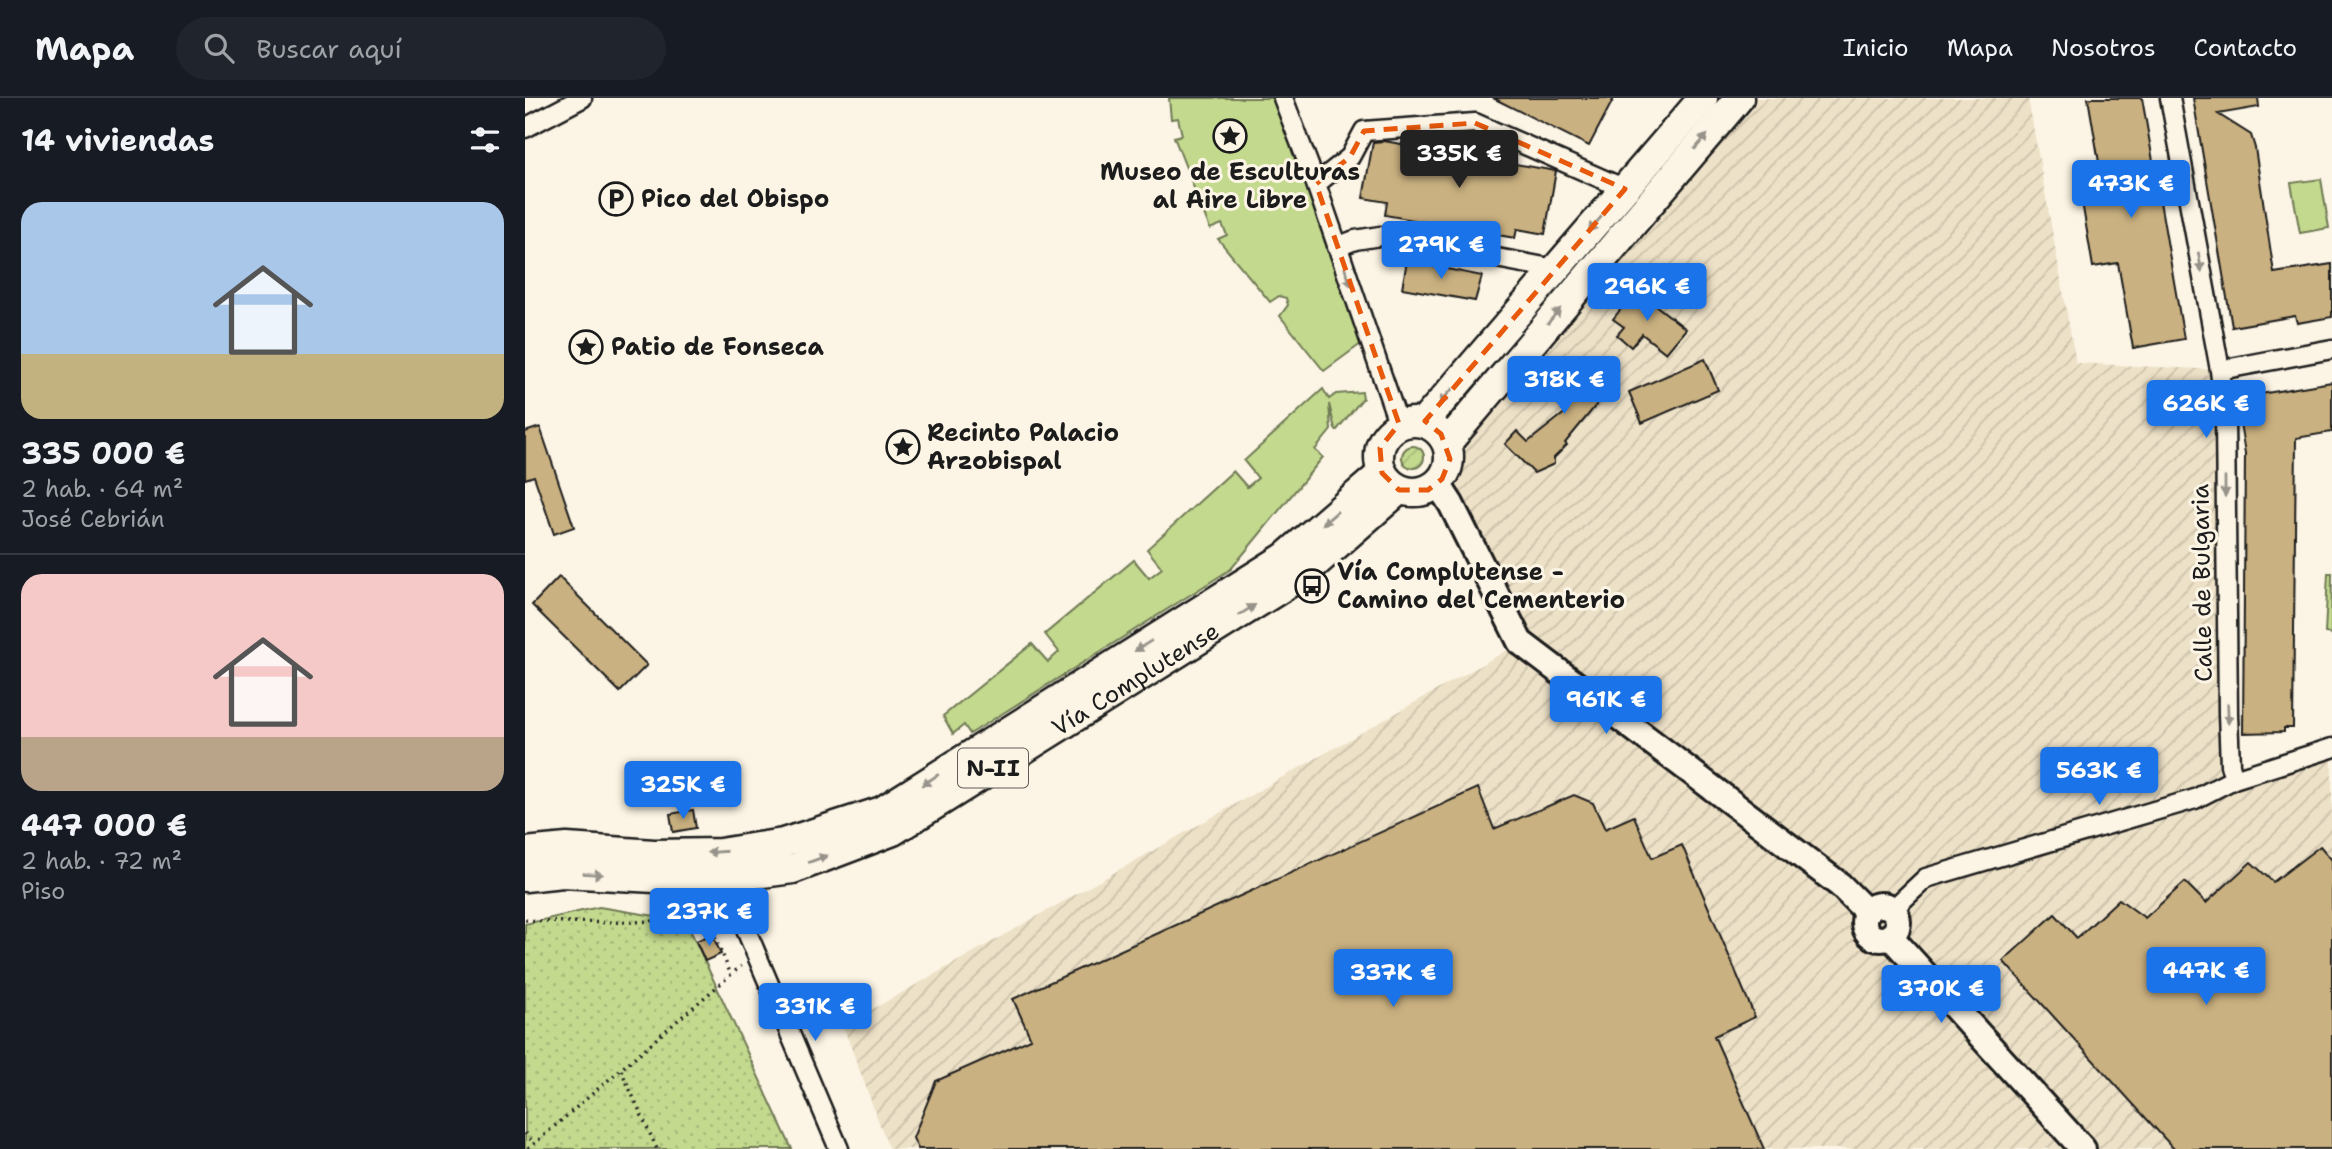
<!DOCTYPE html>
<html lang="es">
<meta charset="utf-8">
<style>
body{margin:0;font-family:"Shantell Sans",sans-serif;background:#20242c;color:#f1f3f6;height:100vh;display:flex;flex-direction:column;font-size:26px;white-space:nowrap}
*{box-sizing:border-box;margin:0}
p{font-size:23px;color:#9ea1a6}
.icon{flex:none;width:38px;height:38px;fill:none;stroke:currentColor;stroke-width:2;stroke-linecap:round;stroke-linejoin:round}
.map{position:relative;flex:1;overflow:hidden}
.sheet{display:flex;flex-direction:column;background:#171b24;width:525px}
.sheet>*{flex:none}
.price{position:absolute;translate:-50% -60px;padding:0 16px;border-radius:7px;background:#1a73e8;color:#fff;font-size:23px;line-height:46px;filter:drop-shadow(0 2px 4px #0008)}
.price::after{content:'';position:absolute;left:50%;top:42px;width:21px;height:16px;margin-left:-10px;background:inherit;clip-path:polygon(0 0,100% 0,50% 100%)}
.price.on{background:#222;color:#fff}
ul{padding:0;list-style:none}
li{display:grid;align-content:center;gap:14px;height:371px;padding:0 21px}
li+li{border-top:2px solid #363941}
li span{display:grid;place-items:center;height:217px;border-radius:21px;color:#555}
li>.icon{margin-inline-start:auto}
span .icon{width:126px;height:126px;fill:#fffc;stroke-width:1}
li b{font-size:30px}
h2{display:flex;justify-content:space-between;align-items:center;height:84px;padding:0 21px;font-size:30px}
header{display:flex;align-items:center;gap:42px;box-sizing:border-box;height:98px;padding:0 35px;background:#171b24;border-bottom:2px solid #363941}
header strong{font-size:33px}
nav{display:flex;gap:38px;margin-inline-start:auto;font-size:24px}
.search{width:490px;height:63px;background:#20242c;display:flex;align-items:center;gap:18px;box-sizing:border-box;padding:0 24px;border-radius:38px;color:#9ea1a6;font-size:26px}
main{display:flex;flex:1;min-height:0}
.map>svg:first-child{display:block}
.industrial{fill:url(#industrial-furrows)}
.grass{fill:#c3d98e;stroke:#707a55;stroke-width:2}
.park{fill:url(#park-dots);stroke:#707a55;stroke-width:2}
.garden{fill:url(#garden-furrows);stroke:#707a55;stroke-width:2}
.building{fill:#cab181;stroke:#1c1c1c;stroke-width:2}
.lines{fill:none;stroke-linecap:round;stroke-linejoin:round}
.street-casing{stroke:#1c1c1c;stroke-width:23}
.secondary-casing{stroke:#1c1c1c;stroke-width:30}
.primary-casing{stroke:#1c1c1c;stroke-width:33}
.path{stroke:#1c1c1c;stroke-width:3.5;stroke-dasharray:2 5;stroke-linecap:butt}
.street{stroke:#fcf5e5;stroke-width:18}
.secondary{stroke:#fcf5e5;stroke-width:24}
.primary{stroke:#fcf5e5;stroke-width:28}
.oneway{fill:#97938b}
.marked{fill:none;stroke:#e8590c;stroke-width:5;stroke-dasharray:14 9;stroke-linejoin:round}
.labels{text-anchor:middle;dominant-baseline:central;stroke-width:6;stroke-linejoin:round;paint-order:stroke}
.shield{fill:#fcf5e5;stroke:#5f5d58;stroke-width:2}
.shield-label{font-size:23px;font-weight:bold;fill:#1c1c1c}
.poi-label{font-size:24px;font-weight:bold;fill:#1c1c1c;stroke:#fcf5e5;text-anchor:start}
.street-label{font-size:24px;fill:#1c1c1c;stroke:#fcf5e5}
</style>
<header>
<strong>Mapa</strong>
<div class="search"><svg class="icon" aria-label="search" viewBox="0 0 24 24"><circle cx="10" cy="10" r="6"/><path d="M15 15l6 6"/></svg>Buscar aquí</div>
<nav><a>Inicio</a><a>Mapa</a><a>Nosotros</a><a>Contacto</a></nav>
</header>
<main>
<section class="sheet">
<h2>14 viviendas<svg class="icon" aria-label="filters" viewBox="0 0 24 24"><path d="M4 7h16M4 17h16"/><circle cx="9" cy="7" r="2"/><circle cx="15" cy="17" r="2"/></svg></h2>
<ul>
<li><span style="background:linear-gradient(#a9c7e8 70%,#c2b280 0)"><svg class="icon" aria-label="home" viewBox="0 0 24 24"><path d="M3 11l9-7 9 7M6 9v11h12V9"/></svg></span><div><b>335 000 €</b><p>2 hab. · 64 m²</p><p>José Cebrián</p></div></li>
<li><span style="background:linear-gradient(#f6c9c9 75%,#b9a48a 0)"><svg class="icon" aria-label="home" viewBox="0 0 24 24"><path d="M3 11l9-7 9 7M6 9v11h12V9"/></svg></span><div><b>447 000 €</b><p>2 hab. · 72 m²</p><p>Piso</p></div></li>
</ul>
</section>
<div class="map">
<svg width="1807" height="1051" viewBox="0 0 1807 1051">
<defs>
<pattern id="industrial-furrows" width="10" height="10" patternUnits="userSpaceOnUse" patternTransform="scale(1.75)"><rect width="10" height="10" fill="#ede1c7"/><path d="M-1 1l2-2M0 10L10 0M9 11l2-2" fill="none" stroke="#cbc0aa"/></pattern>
<pattern id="park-dots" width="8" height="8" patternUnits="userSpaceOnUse" patternTransform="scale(1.75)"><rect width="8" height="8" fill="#c3d98e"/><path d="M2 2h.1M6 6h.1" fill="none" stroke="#a7ba7a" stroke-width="1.8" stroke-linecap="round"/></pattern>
<pattern id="garden-furrows" width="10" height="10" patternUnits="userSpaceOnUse" patternTransform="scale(1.75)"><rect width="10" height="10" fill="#c3d98e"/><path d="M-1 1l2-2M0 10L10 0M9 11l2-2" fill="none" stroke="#a7ba7a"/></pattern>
</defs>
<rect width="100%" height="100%" fill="#fcf5e5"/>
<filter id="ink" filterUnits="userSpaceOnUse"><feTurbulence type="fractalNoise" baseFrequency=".0143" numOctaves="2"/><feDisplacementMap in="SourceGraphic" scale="14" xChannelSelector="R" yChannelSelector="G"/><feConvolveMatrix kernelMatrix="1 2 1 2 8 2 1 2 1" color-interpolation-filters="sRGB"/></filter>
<g filter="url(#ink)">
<!-- industrial -->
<path class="industrial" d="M1214 0H1503L1551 265 1695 272 1708 680 1807 650V1051H364L318 928 995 545 917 381 924 368V353Z"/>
<!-- grass -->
<path class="grass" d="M644 0H751L840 243 799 273 755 218 763 207 761 200 754 198 745 204 693 141 702 137 697 126 685 131 649 39 657 37 653 20 646 21Z
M1796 81 1804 130 1775 135 1766 85Z
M798 291 804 301 811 296 837 294 838 300 812 332 810 331 804 306 806 332 790 352 798 359 706 471 445 636 439 627 428 636 418 618 507 546 523 564 534 554 520 536 609 462 624 480 637 470 622 451 708 373 722 389 733 380 719 363Z
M1803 475H1807L1806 536 1800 535Z"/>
<!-- park -->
<path class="park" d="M74 809 161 823 267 1051H0V826Z"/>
<!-- garden -->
<path class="garden" d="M877 359a11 11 0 1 1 22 0a11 11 0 1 1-22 0Z"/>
<!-- building -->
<path class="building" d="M968 0H1089L1064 48Z
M1563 0H1617L1659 241 1608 250 1593 165 1568 169 1553 80 1576 76Z
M1668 0H1733L1734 9 1693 16 1726 37 1730 50 1749 175 1807 166V219L1772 225 1770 218 1707 229Z
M859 43 1031 73 1020 136 992 131 990 140 860 117 862 104 838 100 848 44Z
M882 163 957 178 950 203 877 190Z
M1111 192 1161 231 1141 255 1117 236 1106 249 1092 237 1099 229 1088 221Z
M1050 260 1066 273 1071 266 1091 283 1040 345 1042 347 1029 360V366L1009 375 980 346 992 333 1003 344 1042 313 1032 305 1037 299 1030 294 1039 283 1035 279Z
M1180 261 1193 292 1117 325 1104 294Z
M1807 284V334L1771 340 1768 630H1759V634L1718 635 1720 356 1713 312 1716 304 1724 298Z
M15 329 49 429 29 436 9 378 0 381V334Z
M34 479 122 567 95 594 7 507Z
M953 690 969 731 1049 697 1068 705 1080 731 1109 718 1127 760 1157 747 1230 919 1189 938 1239 1051H393L388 1040 411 983 506 941 488 901Z
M168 712 171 730 148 734 145 716Z
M1795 748 1807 762V1051H1649L1478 863 1530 816 1552 840 1594 801 1620 820 1660 784 1681 805 1726 764 1748 784Z
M187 836 196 856 180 863 171 843Z"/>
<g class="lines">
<defs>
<path id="street" d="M758 0 791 86 874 327
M1645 0 1695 272 1700 319 1703 616 1705 667 1709 681
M0 30 57 0
M791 86 825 59 839 33 950 25 1100 91
M812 149 830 142 855 138 1030 171
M1695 272 1807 251
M199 780 314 1051
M1368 811 1401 780 1670 701 1709 681 1807 650"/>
<path id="secondary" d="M913 386 926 406 995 544 1315 787 1342 814
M1339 824a17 17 0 1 1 34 0a17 17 0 1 1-34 0Z
M1365 838 1558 1051"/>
<g id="primary">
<circle cx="889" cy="359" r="35"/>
<path d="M898 325 1178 0"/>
<path d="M922 345 1214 0"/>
<path d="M0 754 42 750 129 756 195 755 258 745 357 713 760 459 857 375"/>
<path id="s1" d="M0 779 37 775 130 780H199L268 771 368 733 777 477 874 392"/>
</g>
</defs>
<!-- street casing -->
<use href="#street" class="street-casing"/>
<!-- secondary casing -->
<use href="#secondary" class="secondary-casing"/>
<!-- primary casing -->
<use href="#primary" class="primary-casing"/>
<!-- path -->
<path class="path" d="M0 822C62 826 121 825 182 819L206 877
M96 972 132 1051
M0 1035 9 1046
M3 1051 216 868"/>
<!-- street -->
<use href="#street" class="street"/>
<!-- secondary -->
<use href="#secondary" class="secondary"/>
<!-- primary -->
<use href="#primary" class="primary"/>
</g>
<!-- one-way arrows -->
<defs><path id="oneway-solid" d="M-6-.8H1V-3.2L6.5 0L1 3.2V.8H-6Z" transform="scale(1.75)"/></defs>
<g class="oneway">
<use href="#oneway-solid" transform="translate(1176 44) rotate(-49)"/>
<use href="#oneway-solid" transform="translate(1070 126) rotate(131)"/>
<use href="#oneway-solid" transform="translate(1675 164) rotate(80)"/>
<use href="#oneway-solid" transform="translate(823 179) rotate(71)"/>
<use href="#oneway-solid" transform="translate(1029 218) rotate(-50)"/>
<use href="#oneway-solid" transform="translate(921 298) rotate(131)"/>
<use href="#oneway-solid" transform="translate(1700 389) rotate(90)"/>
<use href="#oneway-solid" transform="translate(805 420) rotate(139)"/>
<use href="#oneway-solid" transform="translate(722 512) rotate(-32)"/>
<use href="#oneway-solid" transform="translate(618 548) rotate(148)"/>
<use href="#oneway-solid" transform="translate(1703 616) rotate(88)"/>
<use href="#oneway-solid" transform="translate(405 682) rotate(147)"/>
<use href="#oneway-solid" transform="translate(192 754) rotate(176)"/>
<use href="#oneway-solid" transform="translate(293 761) rotate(-20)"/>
<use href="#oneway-solid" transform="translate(68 776) rotate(3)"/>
</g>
</g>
<!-- marked area -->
<path class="marked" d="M950 25 1100 91 900 323 916 336 925 361 917 381 903 392H874L857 375 855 350 874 326 791 86 825 59 839 33Z"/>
<!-- icons -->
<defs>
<symbol id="sight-ring" viewBox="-11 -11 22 22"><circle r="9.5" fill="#fcf5e5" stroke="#1c1c1c" stroke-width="1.5"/><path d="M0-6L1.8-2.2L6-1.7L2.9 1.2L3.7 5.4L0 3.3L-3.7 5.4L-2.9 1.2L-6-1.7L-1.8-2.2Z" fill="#1c1c1c"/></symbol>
<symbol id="parking-ring" viewBox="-11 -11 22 22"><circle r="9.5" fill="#fcf5e5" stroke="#1c1c1c" stroke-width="1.5"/><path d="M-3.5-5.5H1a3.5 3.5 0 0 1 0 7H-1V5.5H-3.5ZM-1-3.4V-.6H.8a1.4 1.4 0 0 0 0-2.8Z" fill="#1c1c1c"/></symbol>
<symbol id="bus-ring" viewBox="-11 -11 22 22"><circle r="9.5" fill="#fcf5e5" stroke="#1c1c1c" stroke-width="1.5"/><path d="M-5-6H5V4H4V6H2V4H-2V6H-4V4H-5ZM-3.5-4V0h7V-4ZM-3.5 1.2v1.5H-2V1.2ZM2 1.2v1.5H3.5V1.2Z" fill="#1c1c1c"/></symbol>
</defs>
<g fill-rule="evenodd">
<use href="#sight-ring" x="686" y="19" width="38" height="38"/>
<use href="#parking-ring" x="72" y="82" width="38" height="38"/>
<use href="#sight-ring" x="42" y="230" width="38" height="38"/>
<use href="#sight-ring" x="359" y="330" width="38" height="38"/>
<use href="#bus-ring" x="768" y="469" width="38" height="38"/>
</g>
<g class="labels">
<!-- shield labels -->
<rect class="shield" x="433" y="650.5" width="70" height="39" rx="5"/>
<g class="shield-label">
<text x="468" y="670">N-II</text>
</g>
<!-- poi labels -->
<g class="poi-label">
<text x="705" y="74" text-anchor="middle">Museo de Esculturas<tspan x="705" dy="28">al Aire Libre</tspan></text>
<text x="116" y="101">Pico del Obispo</text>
<text x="86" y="249">Patio de Fonseca</text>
<text x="402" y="335">Recinto Palacio<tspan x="402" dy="28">Arzobispal</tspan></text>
<text x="812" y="474">Vía Complutense -<tspan x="812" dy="28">Camino del Cementerio</tspan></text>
</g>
<!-- street labels -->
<g class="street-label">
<text transform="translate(1677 485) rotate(-91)">Calle de Bulgaria</text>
<text stroke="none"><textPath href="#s1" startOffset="662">Vía Complutense</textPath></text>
</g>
</g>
</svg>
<b class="price on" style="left:934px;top:92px">335K €</b>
<b class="price" style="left:1606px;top:122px">473K €</b>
<b class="price" style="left:916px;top:183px">279K €</b>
<b class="price" style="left:1122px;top:225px">296K €</b>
<b class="price" style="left:1039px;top:318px">318K €</b>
<b class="price" style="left:1681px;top:342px">626K €</b>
<b class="price" style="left:1081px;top:638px">961K €</b>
<b class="price" style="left:1574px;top:709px">563K €</b>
<b class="price" style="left:158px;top:723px">325K €</b>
<b class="price" style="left:184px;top:850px">237K €</b>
<b class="price" style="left:1681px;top:909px">447K €</b>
<b class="price" style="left:868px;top:911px">337K €</b>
<b class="price" style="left:1416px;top:927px">370K €</b>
<b class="price" style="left:290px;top:945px">331K €</b>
</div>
</main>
